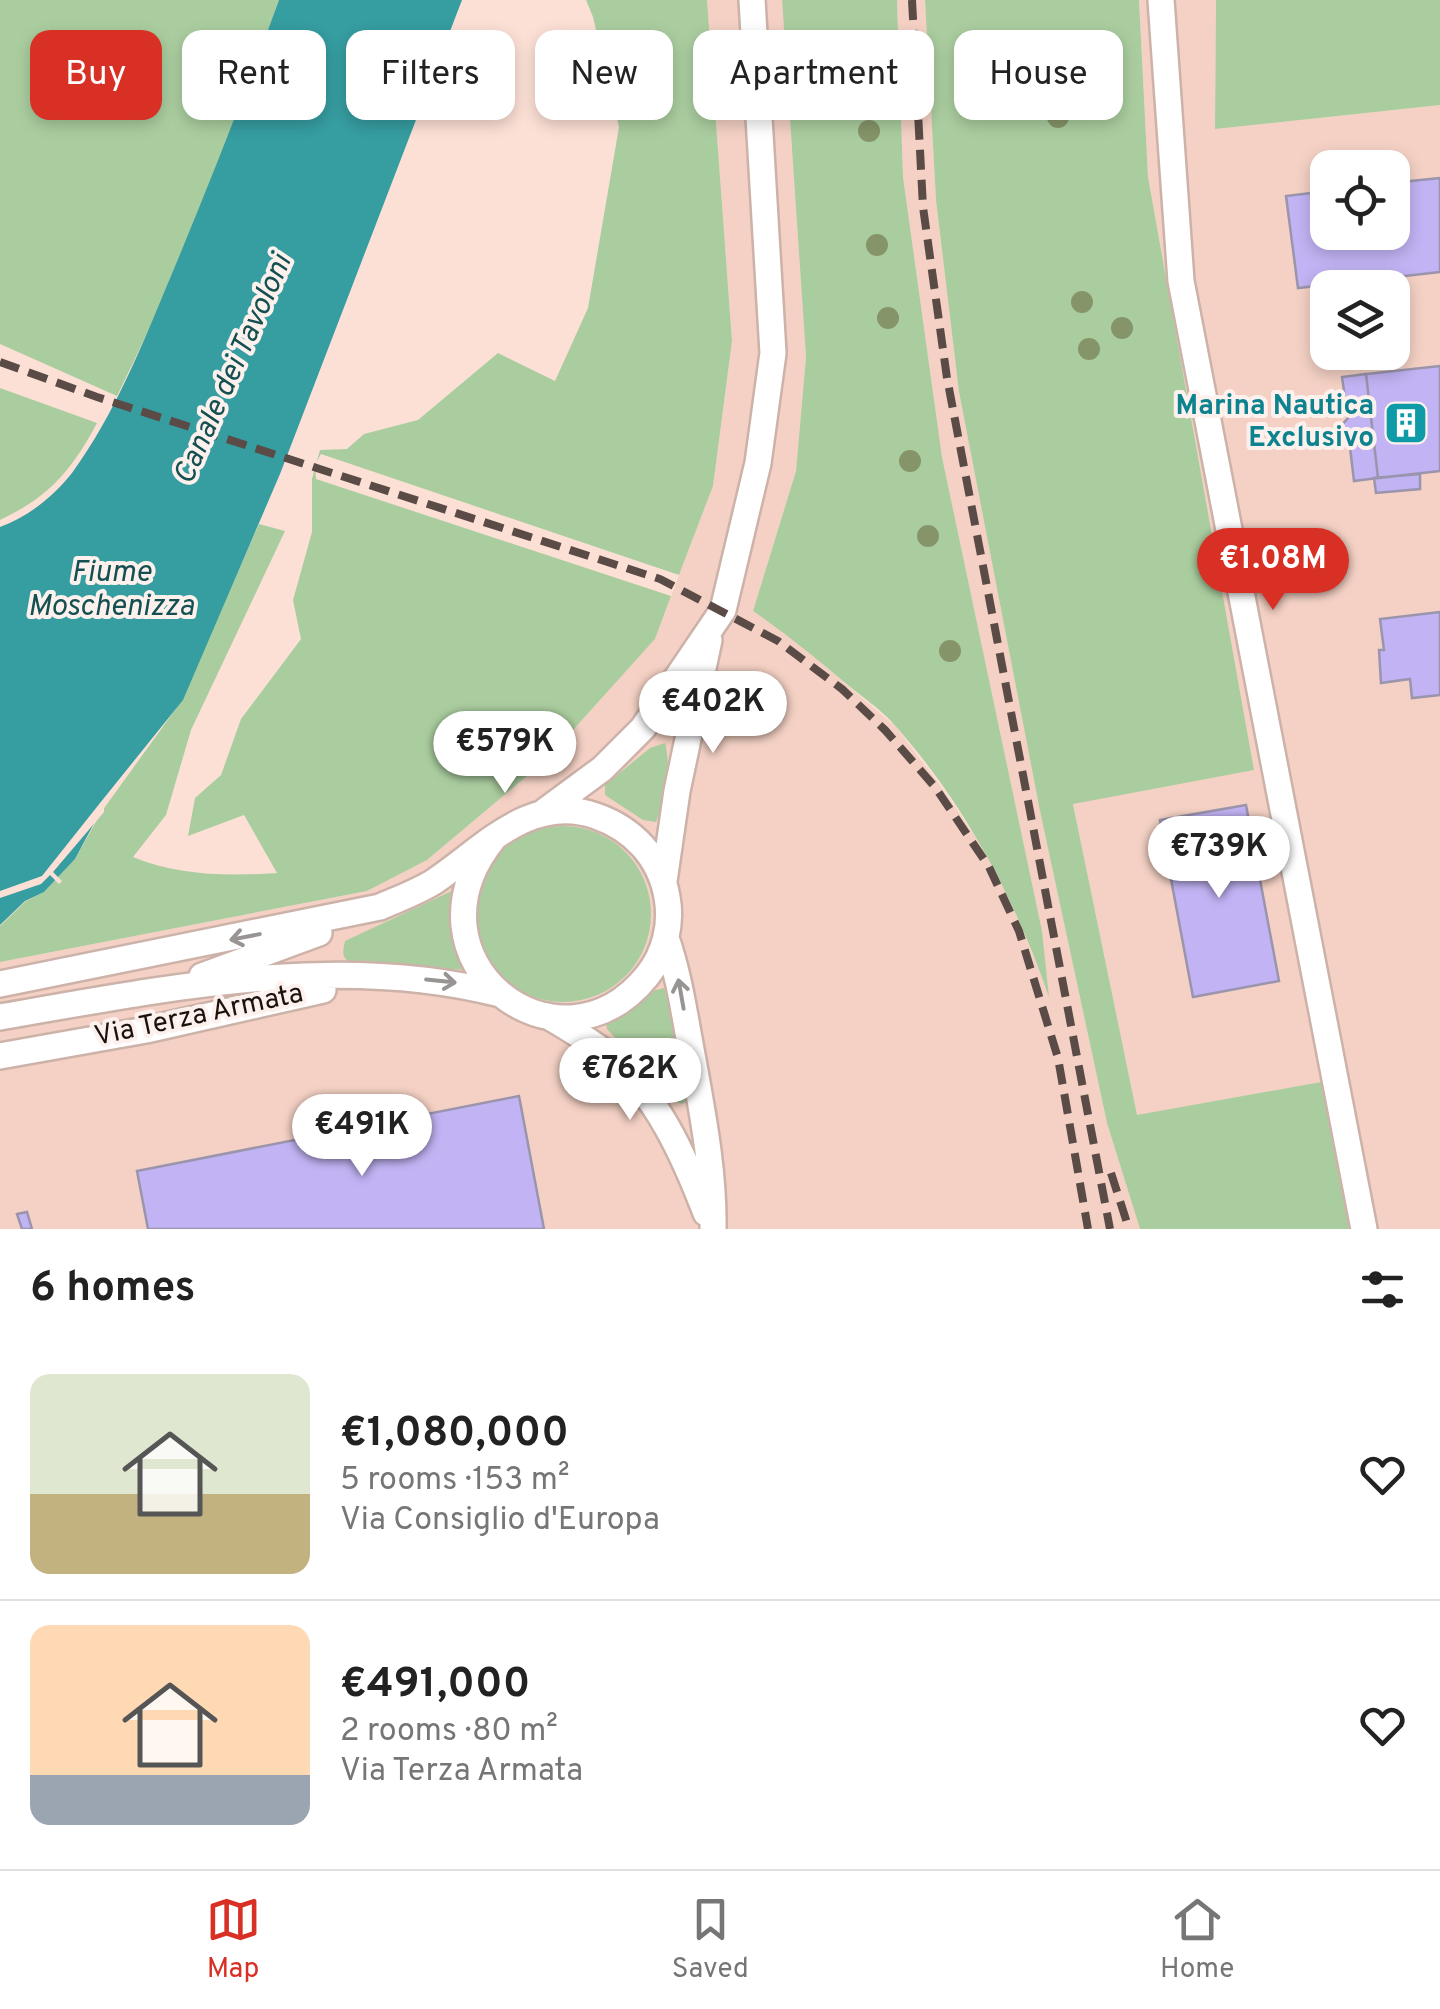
<!DOCTYPE html>
<meta charset="utf-8">
<style>
body{margin:0;font-family:Overpass,sans-serif;background:#f2f2f2;color:#222;height:100vh;display:flex;flex-direction:column;font-size:38px;white-space:nowrap}
*{box-sizing:border-box;margin:0}
p{font-size:32px;color:#767676}
.icon{flex:none;width:55px;height:55px;fill:none;stroke:currentColor;stroke-width:2;stroke-linecap:round;stroke-linejoin:round}
.map{position:relative;height:1229px;overflow:hidden}
.panel{display:flex;flex-direction:column;background:#fff;flex:1}
.panel>*{flex:none}
.banner{position:absolute;left:30px;top:30px;width:1380px;height:90px;display:flex;gap:20px}
.controls{position:absolute;left:1310px;top:150px;display:grid;gap:20px}
.controls a{display:grid;place-items:center;width:100px;height:100px;border-radius:20px;background:#fff;box-shadow:0 5px 15px #0003;font-size:50px}
.price{position:absolute;translate:-50% -85px;padding:0 22px;border-radius:35px;background:#fff;color:#222;font-size:32px;line-height:65px;filter:drop-shadow(0 2px 5px #0008)}
.price::after{content:'';position:absolute;left:50%;top:60px;width:30px;height:22px;margin-left:-15px;background:inherit;clip-path:polygon(0 0,100% 0,50% 100%)}
.price.on{background:#d93025;color:#fff}
ul{padding:0;list-style:none}
li{display:flex;align-items:center;gap:30px;height:250px;padding:0 30px}
li+li{border-top:2px solid #e0e0e0}
li span{display:grid;place-items:center;flex:none;width:280px;height:200px;border-radius:20px;color:#555}
li>.icon{margin-inline-start:auto}
span .icon{width:120px;height:120px;fill:#fffc;stroke-width:1}
li b{font-size:42px}
h2{display:flex;justify-content:space-between;align-items:center;height:120px;padding:0 30px;font-size:42px}
.tag{padding:0 35px;border-radius:20px;background:#fff;box-shadow:0 5px 15px #0003;font-size:35px;line-height:90px}
.tag.on{background:#d93025;color:#fff}
.tabs{display:flex;justify-content:space-around;align-items:center;height:140px;border-top:2px solid #e0e0e0;background:#fff;font-size:28px;color:#767676}
.tabs a{display:grid;justify-items:center;gap:5px}
.tabs .on{color:#d93025}
.map>svg:first-child{display:block}
.built{fill:#f4d1c4;fill-rule:evenodd}
.green{fill:#aacd9f}
.water{fill:#369da1}
.pier{fill:#fce0d6}
.building{fill:#c2b3f4;stroke:#9a95ac;stroke-width:2.5}
.lines{fill:none;stroke-linecap:round;stroke-linejoin:round}
.street-casing{stroke:#ccb2a8;stroke-width:30}
.street{stroke:#fff;stroke-width:25}
.rail{stroke:#5a4b46;stroke-width:8;stroke-dasharray:20 10;stroke-linecap:butt}
.tree{fill:#869569}
.oneway{stroke:#989493}
.labels{text-anchor:middle;dominant-baseline:central;stroke-width:8;stroke-linejoin:round;paint-order:stroke}
.culture-label{font-size:28px;font-weight:bold;fill:#0d838f;stroke:#fdf1ed;text-anchor:end}
.street-label{font-size:28px;fill:#1b120e;stroke:#fdf1ed}
.water-label{font-size:30px;font-style:italic;fill:#144f51;stroke:#fdf1ed}
</style>
<div class="map">
<svg width="1440" height="1229" viewBox="0 0 1440 1229">
<rect width="100%" height="100%" fill="#fce0d6"/>
<!-- built -->
<path class="built" d="M707 0H782L806 357 796 471 753 611 786 633 895 726 939 784 995 865 1048 991 1042 931 942 457 903 177 897 0H925L936 200 959 392 1040 811 1107 1123 1140 1229H0V962L367 891 427 860 545 761 655 639 713 486 732 341Z
M1139 0H1216L1215 129 1440 105V1229H1349L1321 1082 1137 1116 1073 803 1254 770 1148 177ZM1328 168H1392V232H1328ZM1328 288H1392V352H1328Z"/>
<!-- green -->
<path class="green" d="M0 0H279C231 134 180 269 117 396L0 344Z
M586 0H707L732 341 713 486 679 575 321 454 315 465 316 479 671 596 655 639 545 761 427 860 367 891 0 962V926L26 901 44 892 75 859 102 811 180 703 259 524 285 531 191 730 166 815 133 857C179 876 228 876 277 873L244 815 188 836 195 798 221 775 241 719 301 639 293 600 312 532V479L320 450 347 449 364 434 418 420 498 353 555 381 588 308 619 127 593 17Z
M782 0H897L903 177 942 457 1042 931 1049 997C1014 896 963 800 890 720 878 708 863 697 849 686 818 660 787 634 753 611L796 471 806 357Z
M925 0H1139L1148 177 1254 770 1073 804 1137 1115 1321 1082 1349 1229H1140L1107 1123 1040 811 959 392 936 200Z
M1216 0H1440V105L1215 129Z
M0 388 97 423C72 470 49 497 0 520Z
M665 743C672 769 665 798 656 822L643 820 605 795V785L650 748Z
M475 914a88 88 0 1 1 176 0a88 88 0 1 1-176 0Z
M452 891 451 936 468 970 353 964C342 958 342 954 345 941Z
M664 988 692 1094 683 1104 667 1099 648 1072 607 1029 606 1019 635 1007 652 991Z"/>
<!-- water -->
<path class="water" d="M279 0H462L280 474 183 700 100 803 98 816 75 859 44 892 25 901 0 925V527C28 517 54 496 72 473 115 414 143 343 171 276 209 185 245 93 279 0Z"/>
<!-- pier -->
<path class="pier" d="M100 803 104 807V812L53 872 62 881 59 884 50 875 41 884 0 898V891L42 876Z"/>
<!-- building -->
<path class="building" d="M1440 178V272L1298 288 1286 196 1328 191V232H1392V183Z
M1440 366V471L1378 478 1366 374Z
M1366 374 1378 478 1354 481 1349 439 1343 437 1339 428 1348 418 1342 377Z
M1420 474V489L1376 493 1374 478Z
M1440 612V695L1412 698 1410 679 1381 683 1379 650H1384L1380 619Z
M1246 805 1279 981 1193 997 1160 820Z
M519 1096 544 1229H148L137 1171Z
M27 1212 32 1229H22L17 1214Z"/>
<g class="lines">
<defs>
<path id="street" d="M1161 0 1181 281 1364 1229
M545 811 602 769 643 728 723 610 758 463 773 353 752 0
M664 881 677 791 709 640
M666 938C680 978 685 1019 693 1060 703 1116 714 1172 713 1229
M202 976 319 933
M0 984 380 907C398 899 418 892 435 881 484 848 531 793 596 816 633 829 660 857 667 897 672 924 665 954 647 976 558 1086 396 959 494 838
M548 1016C568 1028 589 1040 608 1055 656 1092 685 1158 706 1213
M0 1017C162 989 338 952 500 994
M0 1056 146 1030 323 990"/>
</defs>
<!-- street casing -->
<use href="#street" class="street-casing"/>
<!-- street -->
<use href="#street" class="street"/>
<!-- rail -->
<path class="rail" d="M912 0 923 207 947 378 1110 1229
M0 362 97 397 660 579 778 641 842 689 885 730 935 787 989 867 1019 931 1058 1058 1088 1229
M1111 1173 1129 1229"/>
</g>
<!-- trees -->
<g class="tree">
<circle cx="1067" cy="58" r="11"/>
<circle cx="1058" cy="117" r="11"/>
<circle cx="869" cy="131" r="11"/>
<circle cx="877" cy="245" r="11"/>
<circle cx="1082" cy="302" r="11"/>
<circle cx="888" cy="318" r="11"/>
<circle cx="1122" cy="328" r="11"/>
<circle cx="1089" cy="349" r="11"/>
<circle cx="910" cy="461" r="11"/>
<circle cx="928" cy="536" r="11"/>
<circle cx="950" cy="651" r="11"/>
</g>
<!-- one-way arrows -->
<defs><path id="oneway-shaft" d="M-6 0H5M1.5-3L5.5 0L1.5 3" fill="none" stroke-width="1.6" stroke-linecap="round" stroke-linejoin="round" transform="scale(2.5)"/></defs>
<g class="oneway">
<use href="#oneway-shaft" transform="translate(245 937) rotate(169)"/>
<use href="#oneway-shaft" transform="translate(441 981) rotate(6)"/>
<use href="#oneway-shaft" transform="translate(681 994) rotate(-100)"/>
</g>
<!-- icons -->
<defs>
<symbol id="building-square" viewBox="-11 -11 22 22"><rect x="-9" y="-9" width="18" height="18" rx="4" fill="#0f9aa8" stroke="#fdf1ed"/><path d="M-4-6H4V6H1V3H-1V6H-4ZM-2.5-4.3h1.7v1.8h-1.7ZM.8-4.3h1.7v1.8H.8ZM-2.5-1h1.7V.8h-1.7ZM.8-1h1.7V.8H.8Z" fill="#fff"/></symbol>
</defs>
<g fill-rule="evenodd">
<use href="#building-square" x="1381" y="398" width="50" height="50"/>
</g>
<g class="labels">
<!-- culture labels -->
<g class="culture-label">
<text x="1374" y="407">Marina Nautica<tspan x="1374" dy="32">Exclusivo</tspan></text>
</g>
<!-- street labels -->
<g class="street-label">
<text transform="translate(199 1016) rotate(-12)">Via Terza Armata</text>
</g>
<!-- water labels -->
<g class="water-label">
<text transform="translate(234 370) rotate(-66)">Canale dei Tavoloni</text>
<text x="111" y="573">Fiume<tspan x="111" dy="34">Moschenizza</tspan></text>
</g>
</g>
</svg>
<div class="controls">
<a><svg class="icon" aria-label="locate" viewBox="0 0 24 24"><circle cx="12" cy="12" r="6"/><path d="M12 2v4M12 18v4M2 12h4M18 12h4"/></svg></a>
<a><svg class="icon" aria-label="layers" viewBox="0 0 24 24"><path d="M12 4l9 5-9 5-9-5zM3 14l9 5 9-5"/></svg></a>
</div>
<b class="price on" style="left:1273px;top:613px">€1.08M</b>
<b class="price" style="left:713px;top:756px">€402K</b>
<b class="price" style="left:505px;top:796px">€579K</b>
<b class="price" style="left:1219px;top:901px">€739K</b>
<b class="price" style="left:630px;top:1123px">€762K</b>
<b class="price" style="left:362px;top:1179px">€491K</b>
<div class="banner">
<a class="tag on">Buy</a>
<a class="tag">Rent</a>
<a class="tag">Filters</a>
<a class="tag">New</a>
<a class="tag">Apartment</a>
<a class="tag">House</a>
</div>
</div>
<section class="panel">
<h2>6 homes<svg class="icon" aria-label="filters" viewBox="0 0 24 24"><path d="M4 7h16M4 17h16"/><circle cx="9" cy="7" r="2"/><circle cx="15" cy="17" r="2"/></svg></h2>
<ul>
<li><span style="background:linear-gradient(#dfe7d0 60%,#c2b280 0)"><svg class="icon" aria-label="home" viewBox="0 0 24 24"><path d="M3 11l9-7 9 7M6 9v11h12V9"/></svg></span><div><b>€1,080,000</b><p>5 rooms · 153 m²</p><p>Via Consiglio d'Europa</p></div><svg class="icon" aria-label="heart" viewBox="0 0 24 24"><path d="M12 20l-8-8c-3-5 5-10 8-4 3-6 11-1 8 4z"/></svg></li>
<li><span style="background:linear-gradient(#ffd9b3 75%,#9aa5b1 0)"><svg class="icon" aria-label="home" viewBox="0 0 24 24"><path d="M3 11l9-7 9 7M6 9v11h12V9"/></svg></span><div><b>€491,000</b><p>2 rooms · 80 m²</p><p>Via Terza Armata</p></div><svg class="icon" aria-label="heart" viewBox="0 0 24 24"><path d="M12 20l-8-8c-3-5 5-10 8-4 3-6 11-1 8 4z"/></svg></li>
</ul>
</section>
<nav class="tabs">
<a class="on"><svg class="icon" aria-label="map" viewBox="0 0 24 24"><path d="M3 6l6-2 6 2 6-2v14l-6 2-6-2-6 2zM9 4v14M15 6v14"/></svg>Map</a>
<a><svg class="icon" aria-label="saved" viewBox="0 0 24 24"><path d="M7 4h10v16l-5-4-5 4z"/></svg>Saved</a>
<a><svg class="icon" aria-label="home" viewBox="0 0 24 24"><path d="M3 11l9-7 9 7M6 9v11h12V9"/></svg>Home</a>
</nav>
